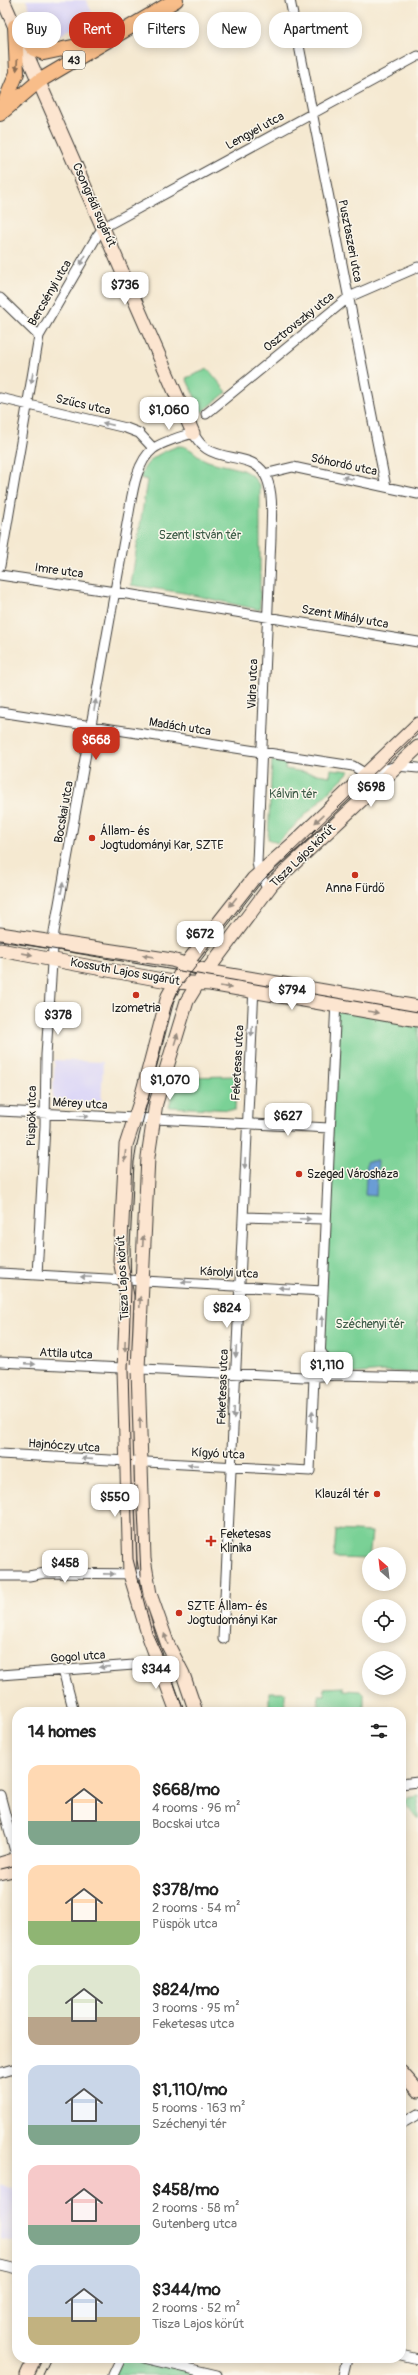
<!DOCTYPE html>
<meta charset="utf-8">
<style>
body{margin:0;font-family:Pangolin,sans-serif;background:#f6f6f6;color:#222;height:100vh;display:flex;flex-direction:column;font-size:15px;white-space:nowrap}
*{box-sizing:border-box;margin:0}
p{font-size:13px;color:#767676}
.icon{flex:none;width:22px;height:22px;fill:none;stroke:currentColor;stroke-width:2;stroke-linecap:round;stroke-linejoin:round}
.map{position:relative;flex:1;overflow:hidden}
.side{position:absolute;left:12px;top:1707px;width:394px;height:656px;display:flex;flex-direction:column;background:#fff;border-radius:16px;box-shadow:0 2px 10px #0003}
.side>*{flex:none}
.guide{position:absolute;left:12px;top:12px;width:394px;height:36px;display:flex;gap:8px}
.needle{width:26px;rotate:332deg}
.fabs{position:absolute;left:362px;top:1547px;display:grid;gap:8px}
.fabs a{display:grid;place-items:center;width:44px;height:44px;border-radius:50%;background:#fff;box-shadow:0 2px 10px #0003;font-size:20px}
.price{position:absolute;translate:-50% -34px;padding:0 9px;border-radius:8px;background:#fff;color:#222;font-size:13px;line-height:26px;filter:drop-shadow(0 1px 2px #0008)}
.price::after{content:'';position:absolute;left:50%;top:24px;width:12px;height:9px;margin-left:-6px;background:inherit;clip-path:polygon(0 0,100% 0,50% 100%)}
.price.current{background:#c8321e;color:#fff}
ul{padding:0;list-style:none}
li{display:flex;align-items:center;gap:12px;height:100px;padding:0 16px}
li span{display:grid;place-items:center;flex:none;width:112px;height:80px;border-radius:12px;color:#555}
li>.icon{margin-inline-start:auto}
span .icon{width:48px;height:48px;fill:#fffc;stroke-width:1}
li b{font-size:17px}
h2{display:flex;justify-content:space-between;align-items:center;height:48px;padding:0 16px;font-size:17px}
.pill{padding:0 14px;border-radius:16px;background:#fff;box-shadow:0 2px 10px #0003;font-size:14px;line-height:36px}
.pill.current{background:#c8321e;color:#fff}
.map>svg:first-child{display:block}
.built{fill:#dbd6f7}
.green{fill:#7ad196;stroke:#4b7659}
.water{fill:#6a9dd5;stroke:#435c78}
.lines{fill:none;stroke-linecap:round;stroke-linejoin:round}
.street-casing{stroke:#3d3b37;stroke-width:11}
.secondary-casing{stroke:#3d3b37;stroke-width:15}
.primary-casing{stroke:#3d3b37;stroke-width:16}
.street{stroke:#fff;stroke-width:9}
.secondary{stroke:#fce5d0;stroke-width:13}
.primary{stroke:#f8bd89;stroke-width:14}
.tram{stroke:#1c1c1c;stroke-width:1}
.oneway{fill:#8a6c52}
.oneway2{fill:#999}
.oneway3{fill:#978b7f}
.poi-dot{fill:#c8321e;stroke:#fbf7ec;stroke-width:1.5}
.labels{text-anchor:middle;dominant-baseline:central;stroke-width:3;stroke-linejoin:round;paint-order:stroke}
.shield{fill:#fbf7ec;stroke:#5f5e5a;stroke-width:1}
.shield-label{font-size:11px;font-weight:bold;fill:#1c1c1c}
.street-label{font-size:12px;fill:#1c1c1c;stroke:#fbf7ec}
.park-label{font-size:12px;fill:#3d5b47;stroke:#fbf7ec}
.poi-label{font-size:12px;fill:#1c1c1c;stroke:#fbf7ec;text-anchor:start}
</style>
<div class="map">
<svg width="418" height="2375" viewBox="0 0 418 2375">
<rect width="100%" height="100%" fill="#fbf7ec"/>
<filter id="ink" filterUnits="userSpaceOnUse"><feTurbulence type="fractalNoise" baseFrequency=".025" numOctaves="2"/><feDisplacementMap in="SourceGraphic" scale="8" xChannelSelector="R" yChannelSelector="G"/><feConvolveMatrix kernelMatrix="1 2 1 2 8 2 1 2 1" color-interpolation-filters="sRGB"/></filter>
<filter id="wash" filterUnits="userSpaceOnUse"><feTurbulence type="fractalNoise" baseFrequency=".012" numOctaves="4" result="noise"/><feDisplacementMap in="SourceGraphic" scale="16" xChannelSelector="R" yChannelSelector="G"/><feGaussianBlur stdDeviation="0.9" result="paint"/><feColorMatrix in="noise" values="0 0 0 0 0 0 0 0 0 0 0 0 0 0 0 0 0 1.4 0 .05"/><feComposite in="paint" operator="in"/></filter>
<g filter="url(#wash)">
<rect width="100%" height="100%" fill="#f5e9d1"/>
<!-- built -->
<path class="built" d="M26 0H86L94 16 49 41 43 39Z
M55 1060 103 1062 101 1107 52 1104Z
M0 2184 17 2191 15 2242 0 2239Z"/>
<!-- green -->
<path class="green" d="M208 369 227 392 202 412 186 378Z
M178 446C191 445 196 457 208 461 227 468 250 465 260 487V610L184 593 131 585 147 480 140 478C146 458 160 453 178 446Z
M272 760 286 762 285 769 330 776 331 769 350 771 277 843 268 839Z
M335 1005 418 1020V1373L383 1371 339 1375 321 1351Z
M237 1076 235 1110 169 1107 177 1077Z
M336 1530 372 1532 369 1559 334 1558Z
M344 1687V1690L360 1691 364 1695V1708H361V1712H295L296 1707H318L319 1695H325L324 1688Z
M269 1692H285V1712H269Z
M418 1796V1819L404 1803 407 1798Z
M121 2358H145L223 2375H113Z"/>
<!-- water -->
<path class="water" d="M367 1161H378L376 1196 365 1195Z"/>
</g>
<g filter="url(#ink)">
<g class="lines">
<defs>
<path id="street" d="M290 0 386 487
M0 298 39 336
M0 398 126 428 139 433 153 448
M206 414 349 297 418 267
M264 474 293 467 418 494
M0 566 39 336 97 236 104 227 418 56
M0 575 115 592 418 642
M0 712 353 766 371 777 373 789
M367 774 397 766 418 768
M0 1111 329 1128
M243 1217 281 1218
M284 1218 325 1219
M0 1273 323 1291
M37 1275 45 1126 46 1055 54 932 128 518C132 497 135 463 153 449 163 441 181 437 193 433 197 439 200 445 207 449 226 462 257 453 267 479 274 496 271 519 271 537L257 862 259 873 268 890
M321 1352 331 1368 339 1375
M0 1362 304 1377 339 1375 418 1377
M0 1454 310 1471 314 1377 320 1360 336 1000
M0 1576H29L45 1573 146 1574
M223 1639 254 987
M63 1670 74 1712
M0 1675 147 1664 158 1661
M401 1784 418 1782
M0 1795 17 1859
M0 2073 17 2068
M401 2124 418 2114
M0 2265 17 2269
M401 2355 418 2359
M144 2358 217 2375
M113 2375 121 2358
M343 2375 347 2358"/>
<path id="secondary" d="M3 0 193 433
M0 934 172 960 207 971 418 1007
M0 950 173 982 210 984 418 1020
M177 1712 149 1637 130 1574 124 1369 127 1296 120 1260 126 1145 140 1102 168 996 186 964 253 879 295 842 418 724
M196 1712 183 1674 168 1645 150 1594 144 1559 138 1369 148 1157 156 1103 187 1001 198 983 272 884 418 747
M0 1864 17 1859
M0 1873 17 1869
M401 2072 418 2091
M27 2375 35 2358"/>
<path id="primary" d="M15 26 34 49 44 53 96 42
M1 111 17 73 15 26
M0 114 39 81 176 0"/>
</defs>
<!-- street casing -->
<use href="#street" class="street-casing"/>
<!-- secondary casing -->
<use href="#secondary" class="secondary-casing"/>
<!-- primary casing -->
<use href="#primary" class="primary-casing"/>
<!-- street -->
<use href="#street" class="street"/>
<!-- secondary -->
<use href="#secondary" class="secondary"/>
<!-- primary -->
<use href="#primary" class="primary"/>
<!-- tram -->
<path class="tram" d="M0 940 418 1012
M137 1486 141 1576
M184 1712 172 1677 152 1633 133 1559 128 1369 131 1288 130 1247 134 1162 137 1144 171 1007 179 988 263 880 418 731
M0 1869 17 1865
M43 2375 51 2358"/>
</g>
<!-- one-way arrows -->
<defs><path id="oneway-solid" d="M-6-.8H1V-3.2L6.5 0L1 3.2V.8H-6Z"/></defs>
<use class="oneway" href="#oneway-solid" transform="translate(17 65) rotate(94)"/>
<g class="oneway2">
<use href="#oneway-solid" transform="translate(83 260) rotate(120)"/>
<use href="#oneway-solid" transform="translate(32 378) rotate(100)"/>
<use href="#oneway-solid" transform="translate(108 424) rotate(-167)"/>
<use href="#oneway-solid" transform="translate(348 478) rotate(-168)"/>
<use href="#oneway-solid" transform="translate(95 705) rotate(-80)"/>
<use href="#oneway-solid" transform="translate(62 888) rotate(-80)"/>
<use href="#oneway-solid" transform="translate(252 1031) rotate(93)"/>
<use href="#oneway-solid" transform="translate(83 1116) rotate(3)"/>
<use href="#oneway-solid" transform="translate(245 1163) rotate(93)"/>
<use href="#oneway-solid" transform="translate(305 1219) rotate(2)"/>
<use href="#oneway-solid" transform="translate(86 1277) rotate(-177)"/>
<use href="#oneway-solid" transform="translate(187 1282) rotate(-177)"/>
<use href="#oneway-solid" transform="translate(284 1288) rotate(-176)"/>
<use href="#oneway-solid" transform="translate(322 1321) rotate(-88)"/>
<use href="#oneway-solid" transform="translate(236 1352) rotate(93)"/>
<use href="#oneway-solid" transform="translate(30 1364) rotate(3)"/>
<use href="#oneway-solid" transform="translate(234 1413) rotate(92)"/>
<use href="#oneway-solid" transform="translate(312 1416) rotate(-88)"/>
<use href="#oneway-solid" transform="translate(87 1459) rotate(-176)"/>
<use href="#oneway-solid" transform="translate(193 1465) rotate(-177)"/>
<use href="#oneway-solid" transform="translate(270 1469) rotate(3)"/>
<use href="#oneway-solid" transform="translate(109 1574) rotate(1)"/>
<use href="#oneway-solid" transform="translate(105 1667) rotate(176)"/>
</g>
<g class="oneway3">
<use href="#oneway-solid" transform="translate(319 819) rotate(137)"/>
<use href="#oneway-solid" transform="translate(233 902) rotate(128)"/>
<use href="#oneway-solid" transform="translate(27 954) rotate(9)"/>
<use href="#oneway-solid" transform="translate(148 956) rotate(-171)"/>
<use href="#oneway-solid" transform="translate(226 987) rotate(10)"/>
<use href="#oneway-solid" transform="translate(373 1012) rotate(10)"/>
<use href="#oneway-solid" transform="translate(176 1039) rotate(-73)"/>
<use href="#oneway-solid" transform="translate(125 1156) rotate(96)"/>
<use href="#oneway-solid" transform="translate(143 1241) rotate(-87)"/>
<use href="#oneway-solid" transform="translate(140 1302) rotate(-88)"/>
<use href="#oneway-solid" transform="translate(125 1346) rotate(92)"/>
<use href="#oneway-solid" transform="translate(140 1423) rotate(-92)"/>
<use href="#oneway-solid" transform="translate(166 1639) rotate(-109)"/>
</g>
</g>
<!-- markers -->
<g class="poi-dot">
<circle cx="92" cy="838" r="4"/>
<circle cx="355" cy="875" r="4"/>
<circle cx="136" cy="995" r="4"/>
<circle cx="299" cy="1174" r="4"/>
<circle cx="377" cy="1494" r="4"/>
<path d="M209 1535h4v4h4v4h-4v4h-4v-4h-4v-4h4z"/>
<circle cx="179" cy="1613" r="4"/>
</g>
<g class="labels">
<!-- shield labels -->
<rect class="shield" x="63" y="51" width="22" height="18" rx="3"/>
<g class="shield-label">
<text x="74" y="60">43</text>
</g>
<!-- street labels -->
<g class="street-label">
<text transform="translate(255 131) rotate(-29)">Lengyel utca</text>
<text transform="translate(94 205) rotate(66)">Csongrádi sugárút</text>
<text transform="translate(350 241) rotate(79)">Pusztaszeri utca</text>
<text transform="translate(50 293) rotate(-60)">Bercsényi utca</text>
<text transform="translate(299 322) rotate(-39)">Osztrovszky utca</text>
<text transform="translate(83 405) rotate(13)">Szűcs utca</text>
<text transform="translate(344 465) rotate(12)">Sóhordó utca</text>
<text transform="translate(59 571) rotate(8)">Imre utca</text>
<text transform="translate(345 617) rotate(10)">Szent Mihály utca</text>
<text transform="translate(253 684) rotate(-88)">Vidra utca</text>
<text transform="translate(180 727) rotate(9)">Madách utca</text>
<text transform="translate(64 812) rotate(-80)">Bocskai utca</text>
<text transform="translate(303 856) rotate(-44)">Tisza Lajos körút</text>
<text transform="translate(125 972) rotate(10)">Kossuth Lajos sugárút</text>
<text transform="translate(238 1063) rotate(-87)">Feketesas utca</text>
<text transform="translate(80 1104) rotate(3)">Mérey utca</text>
<text transform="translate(32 1116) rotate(-89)">Püspök utca</text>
<text transform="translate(229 1273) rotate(3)">Károlyi utca</text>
<text transform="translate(123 1278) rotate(-93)">Tisza Lajos körút</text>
<text transform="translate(66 1354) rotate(3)">Attila utca</text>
<text transform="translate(223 1387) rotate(-88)">Feketesas utca</text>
<text transform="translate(64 1446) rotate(4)">Hajnóczy utca</text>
<text transform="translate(218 1454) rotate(3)">Kígyó utca</text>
<text transform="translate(78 1657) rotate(-4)">Gogol utca</text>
</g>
<!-- park labels -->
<g class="park-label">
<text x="200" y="535">Szent István tér</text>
<text x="293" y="794">Kálvin tér</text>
<text x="370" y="1324">Széchenyi tér</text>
</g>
<!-- poi labels -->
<g class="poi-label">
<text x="100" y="831">Állam- és<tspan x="100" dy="14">Jogtudományi Kar, SZTE</tspan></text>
<text x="355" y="888" text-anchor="middle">Anna Fürdő</text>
<text x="136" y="1008" text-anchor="middle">Izometria</text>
<text x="307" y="1174">Szeged Városháza</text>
<text x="369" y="1494" text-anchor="end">Klauzál tér</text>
<text x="220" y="1534">Feketesas<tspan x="220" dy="14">Klinika</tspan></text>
<text x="187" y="1606">SZTE Állam- és<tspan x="187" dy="14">Jogtudományi Kar</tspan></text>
</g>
</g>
</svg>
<div class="fabs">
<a><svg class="needle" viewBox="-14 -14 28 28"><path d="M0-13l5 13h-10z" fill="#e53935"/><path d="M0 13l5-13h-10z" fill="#767676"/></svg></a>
<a><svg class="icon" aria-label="locate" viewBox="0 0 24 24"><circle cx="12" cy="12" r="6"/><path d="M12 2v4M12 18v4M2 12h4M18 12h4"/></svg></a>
<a><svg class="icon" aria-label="layers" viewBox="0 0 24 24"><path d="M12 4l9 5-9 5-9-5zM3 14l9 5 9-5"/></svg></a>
</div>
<b class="price" style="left:125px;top:306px">$736</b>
<b class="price" style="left:169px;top:431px">$1,060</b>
<b class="price current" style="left:96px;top:761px">$668</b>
<b class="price" style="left:371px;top:808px">$698</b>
<b class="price" style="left:200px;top:955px">$672</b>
<b class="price" style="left:292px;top:1011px">$794</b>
<b class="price" style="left:58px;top:1036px">$378</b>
<b class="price" style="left:170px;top:1101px">$1,070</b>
<b class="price" style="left:288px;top:1137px">$627</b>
<b class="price" style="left:227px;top:1329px">$824</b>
<b class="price" style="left:327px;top:1386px">$1,110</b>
<b class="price" style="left:115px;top:1518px">$550</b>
<b class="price" style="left:65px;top:1584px">$458</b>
<b class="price" style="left:156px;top:1690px">$344</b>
<div class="guide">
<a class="pill">Buy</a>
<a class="pill current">Rent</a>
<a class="pill">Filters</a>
<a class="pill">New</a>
<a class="pill">Apartment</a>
</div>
<section class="side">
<h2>14 homes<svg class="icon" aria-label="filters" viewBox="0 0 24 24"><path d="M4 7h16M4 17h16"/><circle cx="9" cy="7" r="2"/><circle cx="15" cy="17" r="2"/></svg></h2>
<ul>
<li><span style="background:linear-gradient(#ffd9b3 70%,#7fa58c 0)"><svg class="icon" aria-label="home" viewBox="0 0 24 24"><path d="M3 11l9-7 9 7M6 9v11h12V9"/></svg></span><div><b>$668/mo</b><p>4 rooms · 96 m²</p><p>Bocskai utca</p></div></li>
<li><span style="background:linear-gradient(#ffd9b3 70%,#8fb573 0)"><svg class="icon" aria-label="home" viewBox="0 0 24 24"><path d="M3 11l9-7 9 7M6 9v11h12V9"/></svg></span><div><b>$378/mo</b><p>2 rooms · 54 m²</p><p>Püspök utca</p></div></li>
<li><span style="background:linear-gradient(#dfe7d0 65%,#b9a48a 0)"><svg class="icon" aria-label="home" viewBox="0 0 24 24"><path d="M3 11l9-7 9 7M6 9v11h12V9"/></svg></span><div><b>$824/mo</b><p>3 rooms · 95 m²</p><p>Feketesas utca</p></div></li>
<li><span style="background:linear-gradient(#c9d6e8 75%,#7fa58c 0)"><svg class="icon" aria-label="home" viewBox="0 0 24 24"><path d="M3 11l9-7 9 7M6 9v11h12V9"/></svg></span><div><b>$1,110/mo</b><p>5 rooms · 163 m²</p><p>Széchenyi tér</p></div></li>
<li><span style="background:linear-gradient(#f6c9c9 75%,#7fa58c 0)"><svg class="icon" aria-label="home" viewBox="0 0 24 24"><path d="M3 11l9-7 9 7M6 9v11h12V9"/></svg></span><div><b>$458/mo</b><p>2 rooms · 58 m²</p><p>Gutenberg utca</p></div></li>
<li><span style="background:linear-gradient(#c9d6e8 65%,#c2b280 0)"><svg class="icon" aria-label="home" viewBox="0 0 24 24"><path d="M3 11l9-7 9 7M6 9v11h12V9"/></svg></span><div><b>$344/mo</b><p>2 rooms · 52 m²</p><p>Tisza Lajos körút</p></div></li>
</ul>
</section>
</div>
